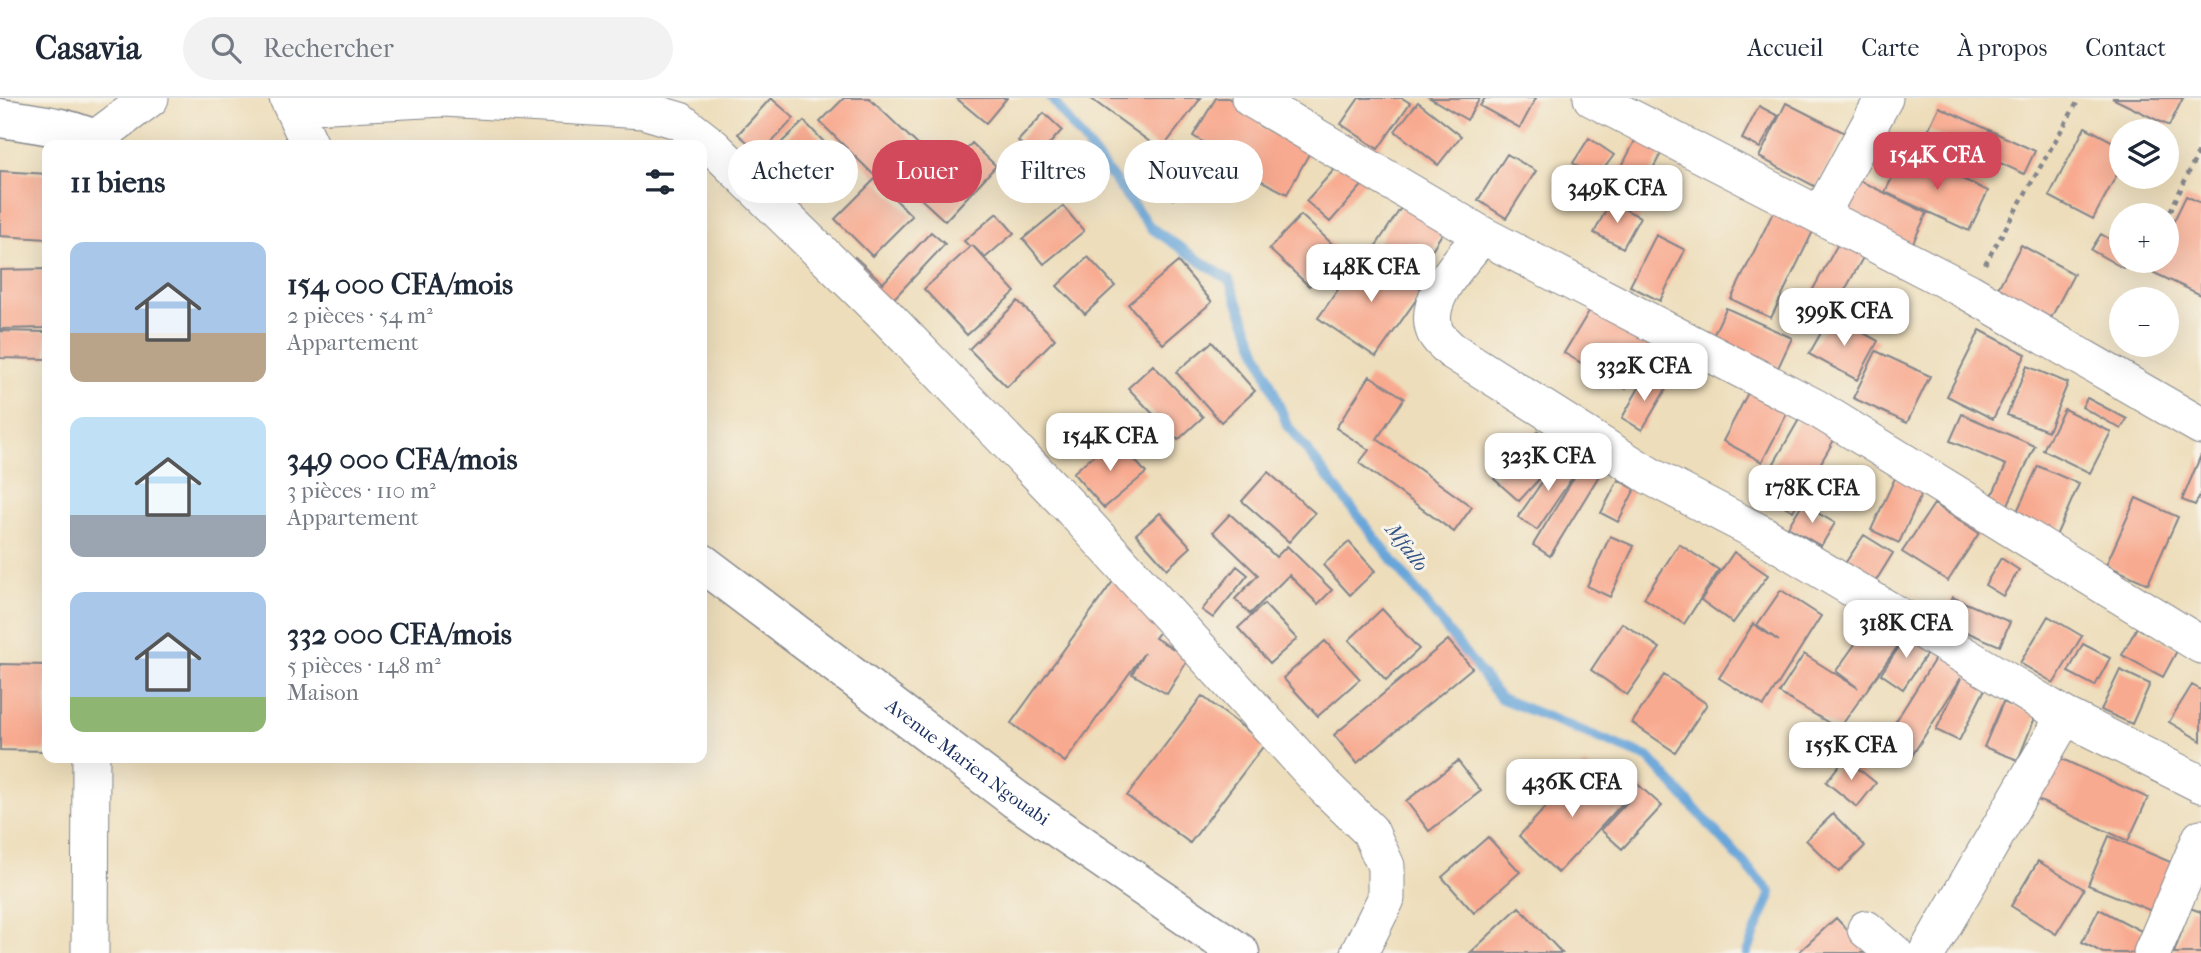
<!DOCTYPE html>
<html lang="fr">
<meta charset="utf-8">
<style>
body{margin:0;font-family:"IM FELL French Canon",serif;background:#f2f2f3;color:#1f2937;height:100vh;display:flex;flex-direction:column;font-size:26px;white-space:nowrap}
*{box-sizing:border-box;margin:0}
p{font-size:23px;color:#747a83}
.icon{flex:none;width:38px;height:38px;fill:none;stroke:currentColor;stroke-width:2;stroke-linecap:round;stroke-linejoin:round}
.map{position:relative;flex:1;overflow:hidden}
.drawer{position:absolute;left:42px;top:42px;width:665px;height:623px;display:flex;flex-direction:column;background:#fff;border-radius:14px;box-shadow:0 7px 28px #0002}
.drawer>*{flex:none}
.banner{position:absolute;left:728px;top:42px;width:665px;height:63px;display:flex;gap:14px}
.fabs{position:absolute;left:2109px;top:21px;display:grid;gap:14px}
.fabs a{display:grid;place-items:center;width:70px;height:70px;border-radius:50%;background:#fff;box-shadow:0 7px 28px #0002;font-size:35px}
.price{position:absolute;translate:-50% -60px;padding:0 16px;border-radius:14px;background:#fff;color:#222;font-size:23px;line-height:46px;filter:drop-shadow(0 2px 4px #0008)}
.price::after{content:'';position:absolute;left:50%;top:42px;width:21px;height:16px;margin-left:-10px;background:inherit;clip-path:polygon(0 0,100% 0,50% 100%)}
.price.current{background:#d1495b;color:#fff}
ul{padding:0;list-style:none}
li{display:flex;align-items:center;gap:21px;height:175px;padding:0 28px}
li span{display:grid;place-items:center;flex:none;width:196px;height:140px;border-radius:14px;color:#555}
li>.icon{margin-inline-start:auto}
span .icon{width:84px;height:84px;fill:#fffc;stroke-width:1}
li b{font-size:30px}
h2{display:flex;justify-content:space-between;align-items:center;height:84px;padding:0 28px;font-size:30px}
.pill{padding:0 24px;border-radius:32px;background:#fff;box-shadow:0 7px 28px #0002;font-size:24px;line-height:63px}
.pill.current{background:#d1495b;color:#fff}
header{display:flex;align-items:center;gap:42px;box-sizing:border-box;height:98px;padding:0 35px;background:#fff;border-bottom:2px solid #e0e1e3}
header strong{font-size:33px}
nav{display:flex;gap:38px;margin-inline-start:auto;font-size:24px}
.search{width:490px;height:63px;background:#f2f2f3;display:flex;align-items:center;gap:18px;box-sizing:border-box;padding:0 24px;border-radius:38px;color:#747a83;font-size:26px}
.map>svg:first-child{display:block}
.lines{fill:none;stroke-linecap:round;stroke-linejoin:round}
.stream{stroke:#67a5d9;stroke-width:10}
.building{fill:#f8aa90}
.minor-casing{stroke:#84868c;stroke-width:39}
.tertiary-casing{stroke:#84868c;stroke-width:41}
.path{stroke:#84868c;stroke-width:4.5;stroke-dasharray:5 5;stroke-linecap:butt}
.minor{stroke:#fff;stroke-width:37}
.tertiary{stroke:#fff;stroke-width:38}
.labels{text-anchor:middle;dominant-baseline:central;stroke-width:6;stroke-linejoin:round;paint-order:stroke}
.street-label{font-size:19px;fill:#1b2f5e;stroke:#f7f3e8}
.water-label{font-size:21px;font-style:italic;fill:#325283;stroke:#f7f3e8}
</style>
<header>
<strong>Casavia</strong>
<div class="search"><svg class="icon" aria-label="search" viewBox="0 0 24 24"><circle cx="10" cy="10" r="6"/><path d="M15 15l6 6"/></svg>Rechercher</div>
<nav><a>Accueil</a><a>Carte</a><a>À propos</a><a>Contact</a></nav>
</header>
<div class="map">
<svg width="2201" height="855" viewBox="0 0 2201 855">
<rect width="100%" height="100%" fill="#f7f3e8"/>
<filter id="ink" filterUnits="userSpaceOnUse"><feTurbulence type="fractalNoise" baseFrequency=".0143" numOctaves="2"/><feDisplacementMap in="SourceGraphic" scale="14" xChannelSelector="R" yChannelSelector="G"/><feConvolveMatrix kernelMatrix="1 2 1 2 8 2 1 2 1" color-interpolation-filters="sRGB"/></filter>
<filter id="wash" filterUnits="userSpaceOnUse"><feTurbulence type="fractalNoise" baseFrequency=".00686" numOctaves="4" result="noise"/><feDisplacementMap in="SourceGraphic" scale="28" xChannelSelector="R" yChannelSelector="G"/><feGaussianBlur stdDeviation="1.57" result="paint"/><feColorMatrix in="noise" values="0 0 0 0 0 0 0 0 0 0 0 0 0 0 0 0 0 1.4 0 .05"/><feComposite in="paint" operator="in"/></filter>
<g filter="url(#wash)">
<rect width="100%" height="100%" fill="#edddba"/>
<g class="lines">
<!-- stream -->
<path class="stream" d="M1051 0 1151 130 1229 182 1287 327 1500 600 1649 660 1771 795 1747 855"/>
</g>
<g id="blocks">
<!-- building -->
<path class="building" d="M771 0 794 20 761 56 738 36Z
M844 0H869L919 48 882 85 820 24Z
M956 0H1007L986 25Z
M1090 0H1201L1161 52Z
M1216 0H1228L1264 22 1260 28 1310 54 1287 96 1231 67 1234 63 1193 38Z
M1359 0H1402L1410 5 1378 51 1341 26Z
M1430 0H1480L1467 22Z
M1485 0H1536L1520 30 1480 8Z
M2112 0H2183L2169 28Z
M1418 4 1461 38 1438 67 1395 33Z
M1786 5 1845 35 1816 89 1759 59Z
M1759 8 1778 18 1760 50 1742 41Z
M1939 9 2035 53 2024 76 1928 32Z
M1044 15 1062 32 1037 60 1018 43Z
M804 23 843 64 800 105 761 64Z
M2085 29 2121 48V69L2093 121 2049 98Z
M1639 35 1665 48 1633 108 1608 95Z
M1589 40 1614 57 1596 81 1573 65Z
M972 45 996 68 945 123 920 100Z
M1174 45 1201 80 1173 101 1146 67Z
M1905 54 1988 93 1969 133 1885 94Z
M1507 56 1536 73 1506 120 1478 102Z
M1343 62 1366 83 1330 124 1306 103Z
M0 73 47 76V141L0 138Z
M875 81 912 118 872 158 835 121Z
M1858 82 1927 115 1912 147 1843 114Z
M2186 98 2201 105V197L2150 173 2155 163H2166V139Z
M1610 104 1640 119 1623 150 1594 135Z
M1404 105 1445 131 1413 182 1372 154Z
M1777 106 1817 125 1771 220 1731 201Z
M1063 108 1084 133 1044 166 1023 141Z
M997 115 1014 135 985 160 972 147 1015 194 967 237 924 191 970 149 964 143Z
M1301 117 1341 154 1309 188 1269 151Z
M931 134 945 146 885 210 843 171 855 159 883 185Z
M2101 136 2121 148V163H2128L2123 170 2091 152Z
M1656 137 1685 152 1660 203 1630 188Z
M1840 142 1865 156 1831 217 1806 204Z
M2021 147 2074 176 2051 220 1997 192Z
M1366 152 1423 192 1376 259 1318 220Z
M1088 159 1115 188 1085 216 1057 188Z
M1178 164 1212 204 1163 246 1128 206Z
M47 171V230L0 231V172Z
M1018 203 1055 241 1007 289 969 251Z
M1594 205 1656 242 1626 291 1564 255Z
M1726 210 1792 240 1778 270 1712 240Z
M1831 217 1878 243 1857 282 1809 256Z
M1980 232 2026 256 1993 321 1947 298Z
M0 233 47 234V261L0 260Z
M1212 244 1255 293 1221 324 1176 274Z
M1876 253 1930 278 1907 325 1853 300Z
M1153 267 1203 319 1178 342 1128 290Z
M2027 268 2068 285 2048 333 2007 317Z
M1370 278 1404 300 1377 341 1472 409 1454 434 1359 365 1369 352 1336 330Z
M1645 279 1666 291 1642 332 1622 320Z
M1753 285 1792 306 1762 364 1723 343Z
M2087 300 2127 321 2121 331 2082 309Z
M1805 311 1841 330 1793 413 1758 393Z
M2064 311 2111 334 2090 375 2043 352Z
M1962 316 2035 348 2005 413 1988 406 2006 367 1950 343Z
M1538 333 1563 355 1519 403 1494 381Z
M1115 339 1146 375 1104 410 1073 375Z
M2201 357V395L2195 407 2182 402Z
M1559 359 1578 371 1537 432 1518 419Z
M1583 365 1600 376 1550 458 1533 447Z
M2038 368 2079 386 2055 440 2013 422Z
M1268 374 1315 415 1289 444 1242 403Z
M1895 380 1923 393 1899 445 1871 432Z
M1618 382 1635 391 1618 424 1601 415Z
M2136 400 2178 419 2148 486 2106 467Z
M1802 406 1835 425 1821 448 1788 429Z
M1934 406 1979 435 1948 483 1902 454Z
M1160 415 1191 449 1167 471 1136 436Z
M1230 416 1276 459 1287 448 1332 492 1318 506 1289 477 1250 516 1235 501 1258 477 1213 434Z
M1864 437 1893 455 1872 489 1842 470Z
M1610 438 1634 448 1610 499 1587 488Z
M1349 444 1375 473 1350 497 1323 467Z
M1679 446 1719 472 1684 526 1644 500Z
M1734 454 1768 477 1733 525 1701 502Z
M2001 460 2019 472 2003 498 1985 487Z
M1237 468 1248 477 1213 520 1202 512Z
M1114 482 1169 521 1155 540 1189 560 1167 596 1132 576 1144 555 1065 664 1011 625Z
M1781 492 1821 518 1764 608 1719 580 1753 526 1779 543 1757 527Z
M1952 499 2010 524 2000 548 1942 524Z
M1264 506 1297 541 1270 565 1238 530Z
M1382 511 1419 551 1386 582 1349 542Z
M2048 518 2082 538 2054 585 2020 565Z
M1622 525 1660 550 1627 597 1591 572Z
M1870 525 1900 545 1839 631 1779 595 1804 556 1858 590 1836 573Z
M2137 529 2178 551 2163 579 2122 557Z
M1909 534 1932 548 1903 591 1881 576Z
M1448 542 1472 570 1357 665 1334 637Z
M1325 543 1360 581 1318 618 1283 580Z
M2083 546 2110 560 2095 588 2068 574Z
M1941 551 1986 589 1959 643 1936 632 1961 580 1908 664 1881 647Z
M0 566 47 567 46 653 0 652Z
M2120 572 2150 586 2132 626 2101 612Z
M1664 577 1707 606 1675 654 1632 625Z
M2192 587 2201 592V643L2169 624Z
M1202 598 1265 646 1190 745 1127 698Z
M2003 604 2036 617 2018 662 1984 649Z
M2051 656 2148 700 2128 743 2031 699Z
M1845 660 1876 685 1857 709 1826 684Z
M1458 663 1481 693 1429 733 1406 703Z
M1585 667 1625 703 1558 775 1519 738Z
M1634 683 1662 708 1622 751 1601 732 1629 702 1622 696Z
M1833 716 1865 748 1839 774 1806 742Z
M2109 738 2175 766 2154 814 2088 787Z
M1488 739 1520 774 1474 815 1442 779Z
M2038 763 2084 791 2056 836 2011 808Z
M1519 809 1562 855H1470Z
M2190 810 2201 814V855H2174Z
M2099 811 2149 837 2140 855H2103L2082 844Z
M1836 820 1869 855H1798Z"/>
</g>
</g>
<g filter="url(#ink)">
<use href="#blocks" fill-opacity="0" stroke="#84868c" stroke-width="2"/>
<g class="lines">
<defs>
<path id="minor" d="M288 0 310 47
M1250 0 1482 137 1816 310 2201 547
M1592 0 1969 194 2201 328
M292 8 444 0 643 12 680 23 712 48 885 217 1073 412 1325 689 1370 733 1386 768V801L1359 855
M95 47V41L150 0
M1821 116 1884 0
M1482 137C1464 161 1424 198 1434 231 1436 239 1445 246 1451 252L1650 378 1762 436 2065 618 2201 686
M1866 831 1894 855
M90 855 91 660
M1927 855 2065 618
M2152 855 2201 740"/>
<g id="tertiary">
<path d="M0 20C34 25 75 29 105 47"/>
<path id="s1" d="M702 465 1015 701 1240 855"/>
</g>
</defs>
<!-- minor casing -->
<use href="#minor" class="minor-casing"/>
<!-- tertiary casing -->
<use href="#tertiary" class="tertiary-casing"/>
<!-- path -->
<path class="path" d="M2166 122 2201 49
M1985 166 2078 3"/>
<!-- minor -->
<use href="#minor" class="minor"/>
<!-- tertiary -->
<use href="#tertiary" class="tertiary"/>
</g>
</g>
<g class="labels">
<!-- street labels -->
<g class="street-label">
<text stroke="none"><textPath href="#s1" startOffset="332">Avenue Marien Ngouabi</textPath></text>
</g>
<!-- water labels -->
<g class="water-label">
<text transform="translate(1407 449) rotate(52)">Mfallo</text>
</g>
</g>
</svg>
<div class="fabs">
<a><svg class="icon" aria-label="layers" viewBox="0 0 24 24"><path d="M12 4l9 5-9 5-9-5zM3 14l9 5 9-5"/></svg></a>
<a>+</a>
<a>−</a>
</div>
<b class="price current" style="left:1937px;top:94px">154K CFA</b>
<b class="price" style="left:1617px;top:127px">349K CFA</b>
<b class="price" style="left:1371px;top:206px">148K CFA</b>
<b class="price" style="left:1844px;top:250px">399K CFA</b>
<b class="price" style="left:1644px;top:305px">332K CFA</b>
<b class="price" style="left:1110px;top:375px">154K CFA</b>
<b class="price" style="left:1548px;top:395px">323K CFA</b>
<b class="price" style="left:1812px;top:427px">178K CFA</b>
<b class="price" style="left:1906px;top:562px">318K CFA</b>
<b class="price" style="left:1851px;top:684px">155K CFA</b>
<b class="price" style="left:1572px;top:721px">436K CFA</b>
<div class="banner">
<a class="pill">Acheter</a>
<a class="pill current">Louer</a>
<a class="pill">Filtres</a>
<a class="pill">Nouveau</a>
</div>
<section class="drawer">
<h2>11 biens<svg class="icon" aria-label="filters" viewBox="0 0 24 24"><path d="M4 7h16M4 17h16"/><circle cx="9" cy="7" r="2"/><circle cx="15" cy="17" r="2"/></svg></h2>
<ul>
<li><span style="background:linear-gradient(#a9c7e8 65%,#b9a48a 0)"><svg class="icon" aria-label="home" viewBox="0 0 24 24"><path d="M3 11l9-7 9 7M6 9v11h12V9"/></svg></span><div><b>154 000 CFA/mois</b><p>2 pièces · 54 m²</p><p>Appartement</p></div></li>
<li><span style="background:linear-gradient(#bfe0f5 70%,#9aa5b1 0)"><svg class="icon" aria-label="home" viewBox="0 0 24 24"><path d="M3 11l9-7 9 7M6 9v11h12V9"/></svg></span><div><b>349 000 CFA/mois</b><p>3 pièces · 110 m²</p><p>Appartement</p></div></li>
<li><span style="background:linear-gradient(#a9c7e8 75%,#8fb573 0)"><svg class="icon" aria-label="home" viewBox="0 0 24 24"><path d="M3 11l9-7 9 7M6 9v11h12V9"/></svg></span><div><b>332 000 CFA/mois</b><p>5 pièces · 148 m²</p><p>Maison</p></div></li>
</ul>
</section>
</div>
